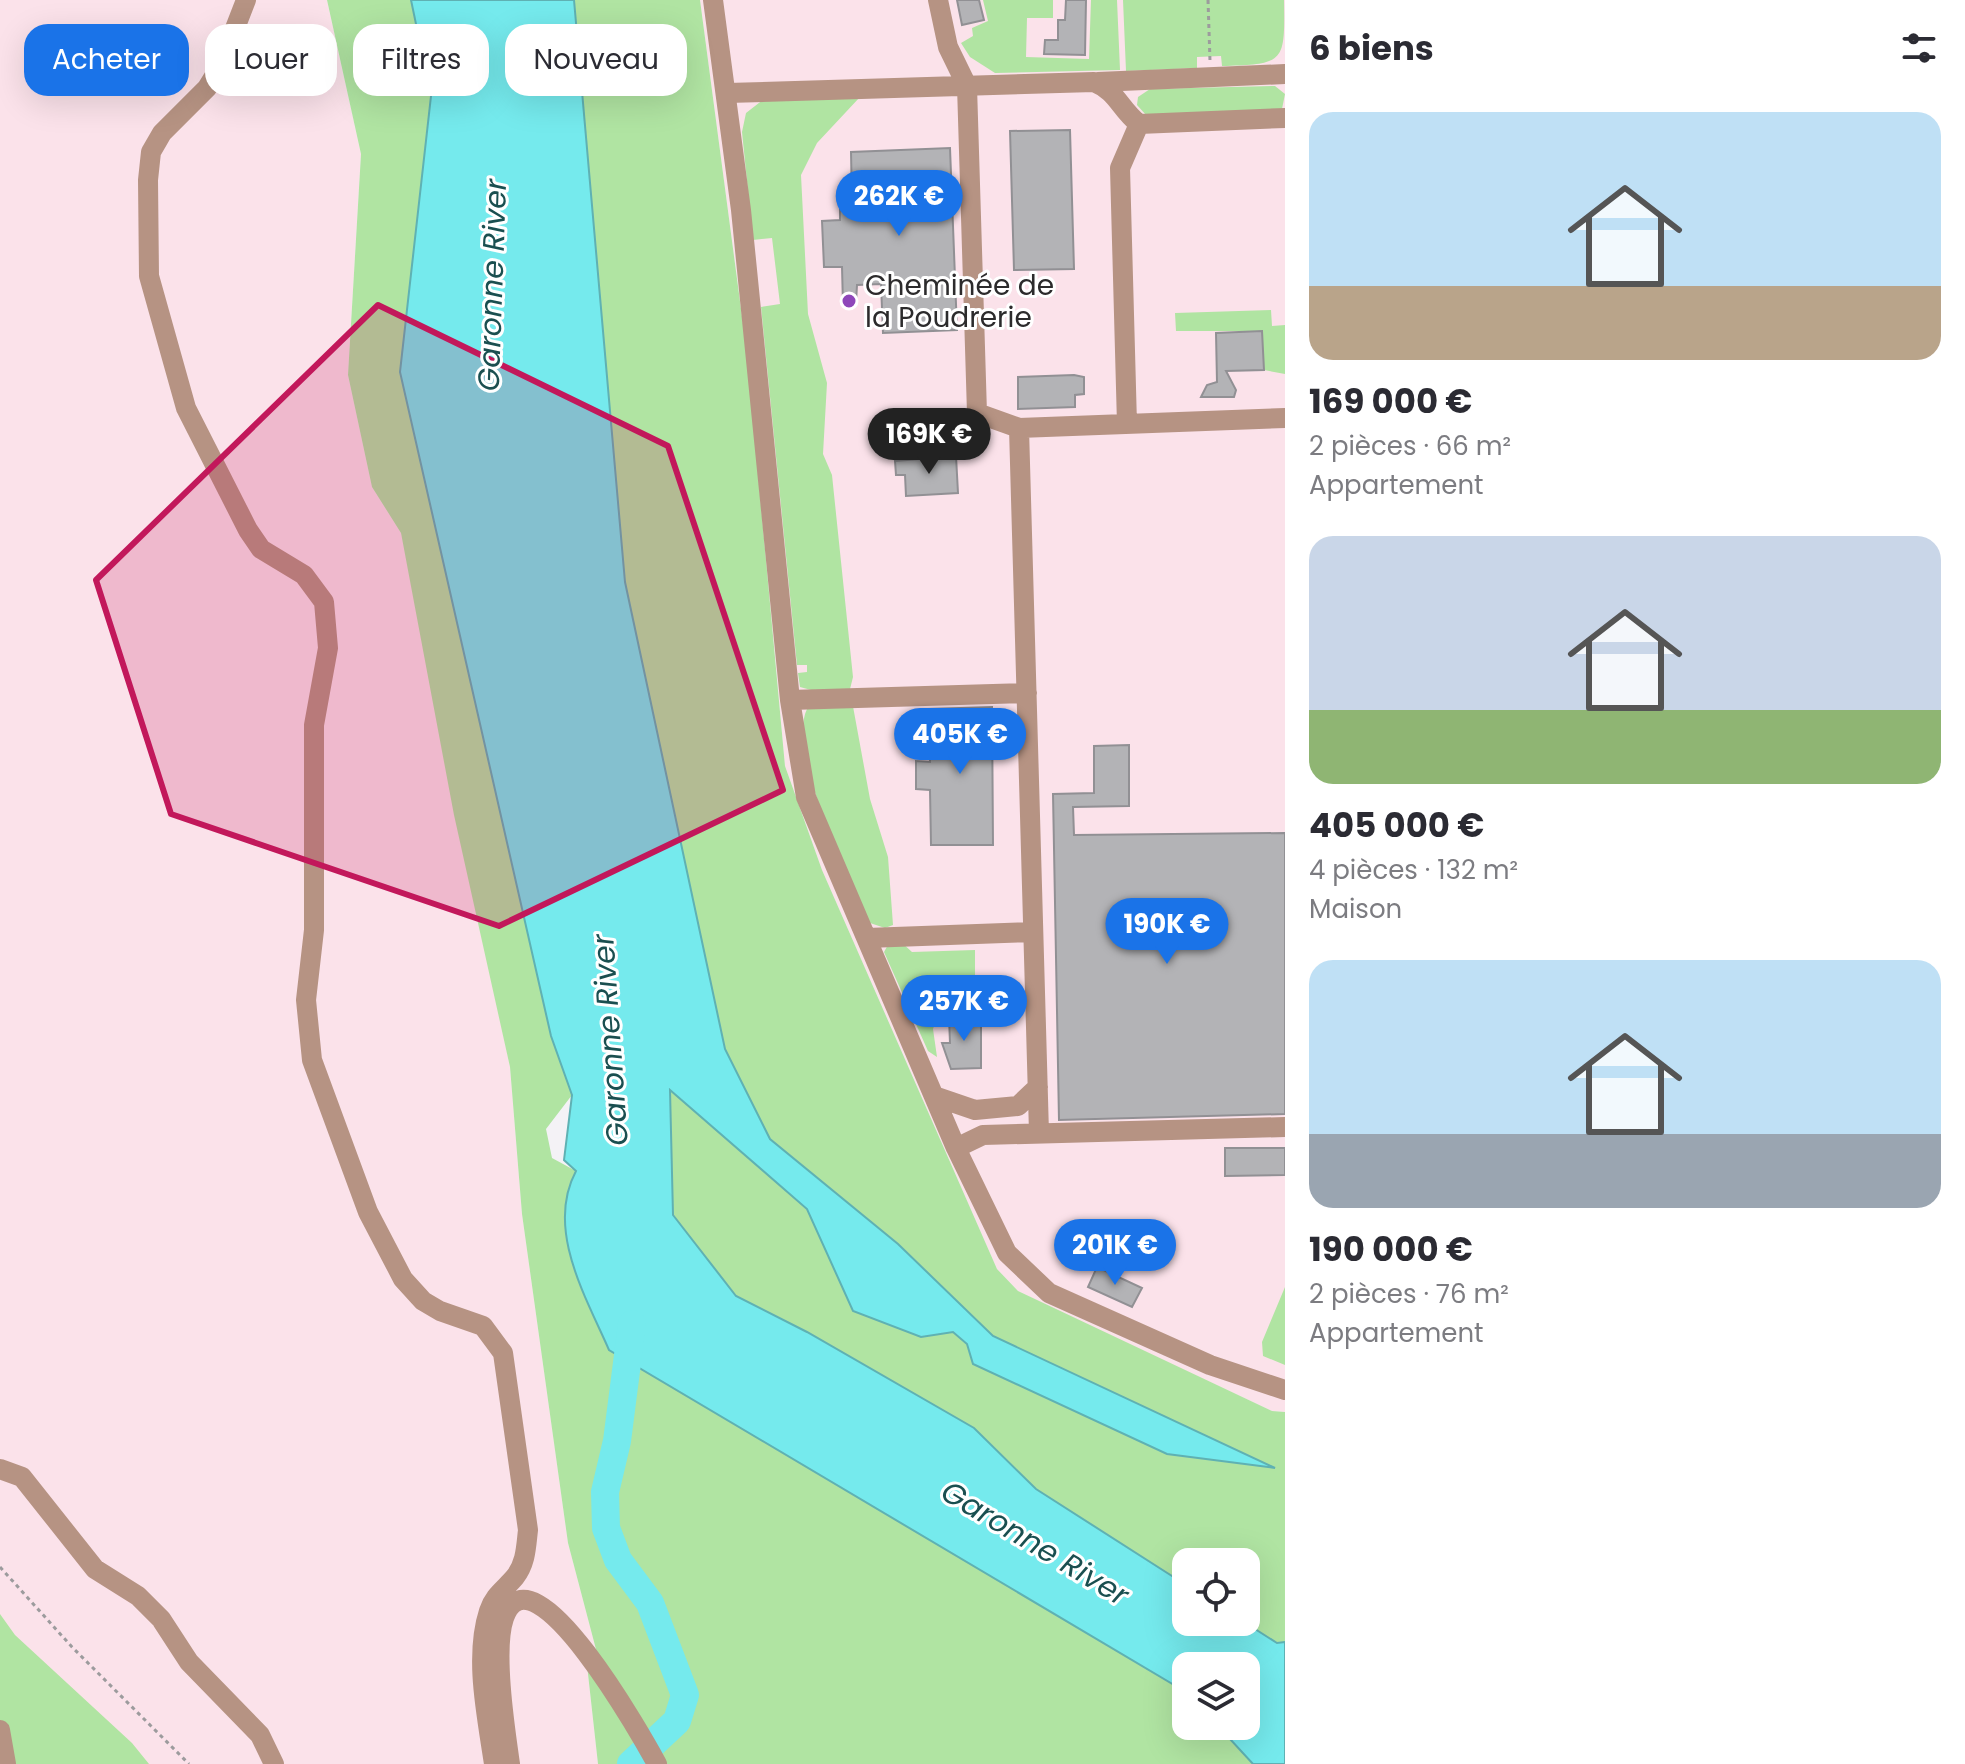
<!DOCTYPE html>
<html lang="fr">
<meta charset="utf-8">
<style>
body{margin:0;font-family:Poppins,sans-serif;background:#f7f7f7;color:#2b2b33;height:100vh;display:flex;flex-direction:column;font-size:30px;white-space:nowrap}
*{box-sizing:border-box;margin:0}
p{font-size:26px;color:#7c7c81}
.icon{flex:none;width:44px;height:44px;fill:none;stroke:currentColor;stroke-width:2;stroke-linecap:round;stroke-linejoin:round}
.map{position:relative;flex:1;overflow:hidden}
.side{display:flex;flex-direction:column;background:#fff;width:680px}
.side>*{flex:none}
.guide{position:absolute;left:24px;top:24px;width:760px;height:72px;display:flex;gap:16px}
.fabs{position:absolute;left:1172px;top:1548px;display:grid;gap:16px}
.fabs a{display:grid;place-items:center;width:88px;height:88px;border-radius:16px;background:#fff;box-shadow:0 8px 32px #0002;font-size:40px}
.price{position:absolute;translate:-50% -68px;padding:0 18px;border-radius:28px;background:#1a73e8;color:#fff;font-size:26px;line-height:52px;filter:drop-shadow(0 2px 4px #0008)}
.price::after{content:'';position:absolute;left:50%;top:48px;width:24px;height:18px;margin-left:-12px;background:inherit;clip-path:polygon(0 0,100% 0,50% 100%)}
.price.selected{background:#222;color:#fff}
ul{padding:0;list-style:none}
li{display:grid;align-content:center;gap:16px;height:424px;padding:0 24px}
li span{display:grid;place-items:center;height:248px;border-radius:24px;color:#555}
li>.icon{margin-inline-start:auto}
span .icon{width:144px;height:144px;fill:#fffc;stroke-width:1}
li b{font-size:34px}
h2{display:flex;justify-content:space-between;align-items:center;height:96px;padding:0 24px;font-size:34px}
.chip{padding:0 28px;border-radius:24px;background:#fff;box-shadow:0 8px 32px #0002;font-size:28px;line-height:72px}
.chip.selected{background:#1a73e8;color:#fff}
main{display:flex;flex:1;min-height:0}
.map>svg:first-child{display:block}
.industrial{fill:#fbe2ea}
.green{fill:#b0e4a2}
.water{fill:#75eaed;stroke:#5fb1b3;stroke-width:2}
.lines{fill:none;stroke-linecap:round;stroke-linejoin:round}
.river{stroke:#75eaed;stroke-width:28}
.building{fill:#b3b3b6;stroke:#919094;stroke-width:2}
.path{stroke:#9c9b9d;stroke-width:3;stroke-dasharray:4 4;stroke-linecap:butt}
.minor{stroke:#b69383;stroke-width:20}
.marked{fill:#c2185b;fill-opacity:0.2;stroke:#c2185b;stroke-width:6;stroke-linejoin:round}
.poi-dot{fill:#8e46b9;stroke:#fff;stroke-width:3}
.labels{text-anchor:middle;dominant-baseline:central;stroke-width:6;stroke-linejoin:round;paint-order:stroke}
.poi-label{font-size:28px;fill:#2c2b2c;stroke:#fff;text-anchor:start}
.water-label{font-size:30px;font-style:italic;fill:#1a4f50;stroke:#fff}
</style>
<main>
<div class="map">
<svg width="1285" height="1764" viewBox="0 0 1285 1764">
<rect width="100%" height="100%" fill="#f4f2f6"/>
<!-- industrial -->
<path class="industrial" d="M0 0H327L361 154 348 375 372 487 401 533 510 1067 522 1214 568 1543 598 1657 587 1665 598 1764H0Z
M700 0H1285V1412L1272 1411 1066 1315 1018 1291 997 1269 822 870 785 766 747 354Z"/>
<!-- green -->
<path class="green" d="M327 0H411L431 96 400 372 551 1036 572 1095 546 1129 552 1158 576 1171 609 1350 1186 1692V1726H1218L1253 1764H598L587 1665 598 1657 568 1543 522 1214 510 1067 454 815 401 533 372 487 348 375 361 154Z
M574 0H700L747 354 785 766 822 870 997 1269 1018 1291 1272 1411 1285 1412V1642L1277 1643 1244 1622 1246 1562H1186V1585L1036 1489 974 1428 807 1332 736 1296 673 1215 670 1090 807 1209 853 1311 921 1337 953 1332 967 1344 1167 1454 1272 1467 993 1336 898 1244 770 1139 725 1049 625 582Z
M983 0H1053V18H1027L1026 57 1089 59 1091 0H1117L1120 70 995 73 970 57 961 43 973 36 972 28 988 21Z
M1123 0H1284C1285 63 1285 64 1222 66L1221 56 1197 57V68L1126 71Z
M1275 86 1285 94 1282 109 1146 115 1137 105 1138 97 1150 89Z
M860 97 817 143 801 175 808 314 827 383 823 454 832 475 853 677 850 689 811 690 800 687 798 673 807 672V665H797L761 307 780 304 772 238 753 240 742 132 746 113 764 99Z
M1271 310 1272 326 1285 325V374L1264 370 1262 331H1176L1175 313Z
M852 701 870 799 888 857 893 925 885 928 870 923C850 877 786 753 807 709Z
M901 942 912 952 975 950V1004L938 1015 933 1029 937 1057 928 1051 884 952 889 943Z
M1285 1287V1365L1263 1356 1262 1342Z
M0 1614 15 1635 132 1743 149 1764H0Z"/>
<!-- water -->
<path class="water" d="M411 0H574L625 582 725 1049 770 1139 898 1244 993 1336 1275 1468 1167 1454 973 1364 967 1344 953 1332 921 1337 853 1311 807 1209 670 1090 673 1215 736 1296 807 1332 974 1428 1036 1489 1186 1585V1622H1244L1277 1643 1285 1642V1764H1253L1218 1726H1246V1666H1186V1692L609 1350C586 1297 545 1229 576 1171L564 1160 572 1095 551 1036 400 372 431 96Z"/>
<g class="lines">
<!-- river -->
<path class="river" d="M631 1764 677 1721 685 1695 650 1603 618 1560 606 1528 605 1492 617 1441 632 1324"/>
</g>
<!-- building -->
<path class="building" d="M957 0H979L984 20 962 25Z
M1066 0H1086L1085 55 1044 54 1045 40H1058V20H1065Z
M1070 130 1074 269 1014 270 1010 131Z
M950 148 957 330 883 333 881 284 857 285 856 303 853 307 843 305 842 267H824L822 221 840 220V202L852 201 851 152Z
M1262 331 1264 370 1226 371 1236 390 1234 397H1201L1207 385 1217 382 1216 333Z
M1074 375 1084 377V394L1075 395V407L1018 409V377Z
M956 456 958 493 906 496 905 475H896L895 461Z
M992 707 993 845H931L930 790 916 789V761L930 762 929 709Z
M1129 745V806L1073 807 1074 835 1285 833V1114L1059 1120 1053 794 1094 793V746Z
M981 1016V1068L951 1069 942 1043H950L949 1017Z
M1225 1148H1285V1175L1225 1176Z
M1097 1267 1142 1288 1132 1307 1088 1287Z"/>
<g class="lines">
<!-- path -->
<path class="path" d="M1208 0 1210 61
M0 1567 72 1647 189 1764"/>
<!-- minor -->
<path class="minor" d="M246 0 220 67 207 88 162 133 151 152 148 180 149 276 186 408 248 530 261 549 304 575 324 602 328 648 314 725V930L306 1000 312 1060 368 1212 403 1279 423 1301 440 1311 483 1326 503 1353 528 1530C526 1547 526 1563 515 1577 505 1589 494 1595 489 1611 474 1657 487 1716 494 1764
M713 0 741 210 790 700 806 797 956 1148 1007 1253 1049 1293 1210 1365 1285 1390
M938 0 948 47 967 86 977 413 1019 428
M1098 82 1285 74
M727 93 1094 82C1118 92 1119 108 1139 124L1285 118
M1127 424 1120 168 1139 124
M790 700 1027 693
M867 938 1033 932
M934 1096 975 1110 1018 1106 1038 1087
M1039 1133 1019 428 1285 418
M956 1148 983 1135 1285 1127
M0 1469 22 1477 95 1569 138 1596 161 1619 189 1662 260 1735 274 1764
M0 1730 6 1764
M510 1764C505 1729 493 1650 504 1618 532 1539 645 1742 657 1764"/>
</g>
<!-- marked area -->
<path class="marked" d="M378 305 668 446 783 790 499 926 171 814 96 580Z"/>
<!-- markers -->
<circle class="poi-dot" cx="849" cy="301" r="8"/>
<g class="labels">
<!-- poi labels -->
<g class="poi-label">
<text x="865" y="285">Cheminée de<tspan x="865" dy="32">la Poudrerie</tspan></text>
</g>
<!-- water labels -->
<g class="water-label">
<text transform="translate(492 285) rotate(-88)">Garonne River</text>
<text transform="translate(610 1040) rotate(-94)">Garonne River</text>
<text transform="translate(1035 1543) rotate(31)">Garonne River</text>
</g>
</g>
</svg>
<div class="fabs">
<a><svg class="icon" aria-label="locate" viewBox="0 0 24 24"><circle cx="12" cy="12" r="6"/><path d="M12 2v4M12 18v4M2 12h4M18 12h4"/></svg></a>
<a><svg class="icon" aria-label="layers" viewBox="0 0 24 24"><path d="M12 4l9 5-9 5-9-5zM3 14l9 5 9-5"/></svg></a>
</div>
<b class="price" style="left:899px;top:238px">262K €</b>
<b class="price selected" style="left:929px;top:476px">169K €</b>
<b class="price" style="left:960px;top:776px">405K €</b>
<b class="price" style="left:1167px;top:966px">190K €</b>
<b class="price" style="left:964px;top:1043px">257K €</b>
<b class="price" style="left:1115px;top:1287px">201K €</b>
<div class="guide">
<a class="chip selected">Acheter</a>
<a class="chip">Louer</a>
<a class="chip">Filtres</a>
<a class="chip">Nouveau</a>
</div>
</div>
<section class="side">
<h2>6 biens<svg class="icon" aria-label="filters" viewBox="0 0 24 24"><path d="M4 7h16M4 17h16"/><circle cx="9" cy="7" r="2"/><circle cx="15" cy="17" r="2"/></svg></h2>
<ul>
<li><span style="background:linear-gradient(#bfe0f5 70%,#b9a48a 0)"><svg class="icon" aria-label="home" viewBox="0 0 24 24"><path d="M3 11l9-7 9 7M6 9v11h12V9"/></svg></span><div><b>169 000 €</b><p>2 pièces · 66 m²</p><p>Appartement</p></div></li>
<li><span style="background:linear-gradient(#c9d6e8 70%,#8fb573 0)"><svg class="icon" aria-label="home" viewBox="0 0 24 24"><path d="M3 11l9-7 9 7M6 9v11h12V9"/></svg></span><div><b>405 000 €</b><p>4 pièces · 132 m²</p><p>Maison</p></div></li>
<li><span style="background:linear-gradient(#bfe0f5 70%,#9aa5b1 0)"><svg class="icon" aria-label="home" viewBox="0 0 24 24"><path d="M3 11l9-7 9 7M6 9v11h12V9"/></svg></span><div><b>190 000 €</b><p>2 pièces · 76 m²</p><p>Appartement</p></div></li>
</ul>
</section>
</main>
